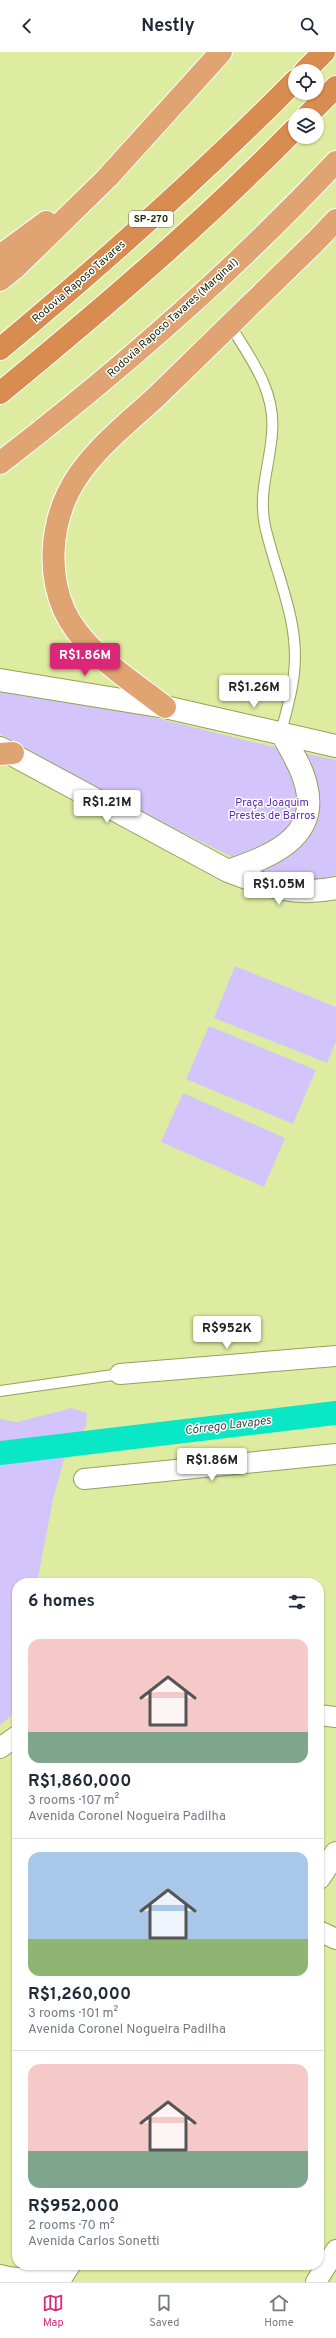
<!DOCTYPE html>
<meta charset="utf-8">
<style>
body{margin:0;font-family:Overpass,sans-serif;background:#f6f6f7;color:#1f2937;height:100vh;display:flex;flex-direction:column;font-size:15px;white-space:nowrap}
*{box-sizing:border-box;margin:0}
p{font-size:13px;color:#747a83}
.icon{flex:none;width:22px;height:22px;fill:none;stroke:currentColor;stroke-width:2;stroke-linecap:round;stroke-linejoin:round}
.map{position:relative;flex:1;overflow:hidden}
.sheet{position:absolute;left:12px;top:1526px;width:312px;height:692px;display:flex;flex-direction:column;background:#fff;border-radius:16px;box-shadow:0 1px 3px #0004}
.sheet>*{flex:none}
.buttons{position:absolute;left:288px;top:12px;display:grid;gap:8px}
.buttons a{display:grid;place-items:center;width:36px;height:36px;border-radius:50%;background:#fff;box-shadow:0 1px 3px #0004;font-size:20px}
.price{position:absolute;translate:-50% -34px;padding:0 9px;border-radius:4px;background:#fff;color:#222;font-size:13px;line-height:26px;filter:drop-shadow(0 1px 2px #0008)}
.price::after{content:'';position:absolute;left:50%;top:24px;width:12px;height:9px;margin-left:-6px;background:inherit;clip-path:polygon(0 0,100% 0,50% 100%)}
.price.current{background:#db2777;color:#fff}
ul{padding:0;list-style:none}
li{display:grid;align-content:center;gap:8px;height:212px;padding:0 16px}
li+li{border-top:1px solid #e0e1e3}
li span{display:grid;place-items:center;height:124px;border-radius:12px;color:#555}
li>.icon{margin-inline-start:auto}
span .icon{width:72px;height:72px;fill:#fffc;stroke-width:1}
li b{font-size:17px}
h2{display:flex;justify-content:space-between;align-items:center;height:48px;padding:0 16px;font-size:17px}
header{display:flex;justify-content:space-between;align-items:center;height:52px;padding:0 16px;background:#fff;font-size:18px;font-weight:700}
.dock{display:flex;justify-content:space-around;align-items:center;height:56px;border-top:1px solid #e0e1e3;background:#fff;font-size:11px;color:#747a83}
.dock a{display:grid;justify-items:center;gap:2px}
.dock .current{color:#db2777}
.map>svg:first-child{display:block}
.green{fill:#d4c4fc}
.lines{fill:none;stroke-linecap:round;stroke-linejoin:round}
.canal{stroke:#0ae7c7;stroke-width:24}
.service-casing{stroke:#94a158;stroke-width:12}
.minor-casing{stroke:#94a158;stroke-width:22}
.tertiary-casing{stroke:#94a158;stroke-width:24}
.secondary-casing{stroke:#94a158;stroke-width:24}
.trunk-casing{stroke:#fff;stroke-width:24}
.motorway-casing{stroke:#fff;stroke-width:24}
.service{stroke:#fff;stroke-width:10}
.minor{stroke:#fff;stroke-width:20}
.tertiary{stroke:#fff;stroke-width:22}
.secondary{stroke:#fff;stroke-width:22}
.trunk{stroke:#e0a372;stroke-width:22}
.motorway{stroke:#d98c4f;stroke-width:22}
.labels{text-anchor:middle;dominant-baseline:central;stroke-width:3;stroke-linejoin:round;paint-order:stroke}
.shield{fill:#fff;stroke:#646851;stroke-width:1}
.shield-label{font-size:10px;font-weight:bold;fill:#222707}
.street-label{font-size:11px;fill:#222707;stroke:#fff}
.park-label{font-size:11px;fill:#5f2ba5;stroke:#fff}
.water-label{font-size:12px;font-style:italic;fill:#2e4a43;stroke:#fff}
</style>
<header><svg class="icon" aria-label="back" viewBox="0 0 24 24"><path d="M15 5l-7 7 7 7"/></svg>Nestly<svg class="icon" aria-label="search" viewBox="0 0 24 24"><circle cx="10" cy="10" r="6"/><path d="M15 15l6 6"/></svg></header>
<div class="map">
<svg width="336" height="2230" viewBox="0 0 336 2230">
<rect width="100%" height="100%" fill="#ddeca0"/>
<!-- green -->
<path class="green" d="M0 637 111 655 257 691 336 708V823L314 830 284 827 261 819 122 751 0 682Z
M235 914 336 955V989L327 1011 214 966Z
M209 974 316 1018 293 1072 186 1027Z
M183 1041 285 1086 264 1135 161 1090Z
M72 1356 87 1361 86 1374 65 1404 53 1447 37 1531H17V1659L0 1673V1367L17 1370Z"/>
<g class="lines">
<!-- canal -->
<path class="canal" d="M0 1401 336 1361"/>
<defs>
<path id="service" d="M230 273C251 307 276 339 272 381 270 413 258 440 265 474 276 523 300 569 294 621 292 641 286 661 281 680
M0 1339 120 1322"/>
<path id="minor" d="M120 1322 336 1304
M84 1427 336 1402
M319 1663 336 1665
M0 1696 17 1684
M319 1879 336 1887
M0 2223C20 2230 46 2223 66 2217
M316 2230 336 2198"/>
<path id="tertiary" d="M319 1826 336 1801
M58 2230 69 2213"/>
<path id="secondary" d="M0 628 165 655 336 694
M0 696 228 819C267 834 294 845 336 836
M228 819C268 805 320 787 306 733 302 715 290 697 281 680"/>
<path id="trunk" d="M0 204 46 170
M0 228 15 216 107 126 221 0
M0 411C119 319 233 220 336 110
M165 655C130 627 83 600 64 558 48 521 51 476 68 441 87 402 126 373 157 344 209 293 262 242 314 191L336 168
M0 702 13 701"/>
<path id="motorway" d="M305 19 324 0
M308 63 336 35
M0 297C102 212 201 124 295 29
M0 341C102 257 203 171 295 77"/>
</defs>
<!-- service casing -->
<use href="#service" class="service-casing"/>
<!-- minor casing -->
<use href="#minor" class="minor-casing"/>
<!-- tertiary casing -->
<use href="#tertiary" class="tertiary-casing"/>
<!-- secondary casing -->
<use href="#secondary" class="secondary-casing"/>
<!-- trunk casing -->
<use href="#trunk" class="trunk-casing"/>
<!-- motorway casing -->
<use href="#motorway" class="motorway-casing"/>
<!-- service -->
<use href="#service" class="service"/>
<!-- minor -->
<use href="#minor" class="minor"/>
<!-- tertiary -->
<use href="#tertiary" class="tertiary"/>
<!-- secondary -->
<use href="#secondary" class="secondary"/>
<!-- trunk -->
<use href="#trunk" class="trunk"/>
<!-- motorway -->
<use href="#motorway" class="motorway"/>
</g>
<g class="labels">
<!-- shield labels -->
<rect class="shield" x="129" y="159" width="44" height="16" rx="3"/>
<g class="shield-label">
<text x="151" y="167">SP-270</text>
</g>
<!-- street labels -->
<g class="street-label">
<text transform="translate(79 230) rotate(-41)">Rodovia Raposo Tavares</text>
<text transform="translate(173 266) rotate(-42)">Rodovia Raposo Tavares (Marginal)</text>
</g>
<!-- park labels -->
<g class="park-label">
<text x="272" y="751">Praça Joaquim<tspan x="272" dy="13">Prestes de Barros</tspan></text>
</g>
<!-- water labels -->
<g class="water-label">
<text transform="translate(228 1374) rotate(-7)">Córrego Lavapes</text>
</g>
</g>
</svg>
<div class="buttons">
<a><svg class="icon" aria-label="locate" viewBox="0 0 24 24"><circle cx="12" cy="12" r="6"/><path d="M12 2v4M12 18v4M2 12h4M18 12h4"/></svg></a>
<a><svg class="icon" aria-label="layers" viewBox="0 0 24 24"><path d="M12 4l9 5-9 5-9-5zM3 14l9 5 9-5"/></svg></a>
</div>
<b class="price current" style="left:85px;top:625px">R$1.86M</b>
<b class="price" style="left:254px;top:657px">R$1.26M</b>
<b class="price" style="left:107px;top:772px">R$1.21M</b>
<b class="price" style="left:279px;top:854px">R$1.05M</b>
<b class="price" style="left:227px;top:1298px">R$952K</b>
<b class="price" style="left:212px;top:1430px">R$1.86M</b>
<section class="sheet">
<h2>6 homes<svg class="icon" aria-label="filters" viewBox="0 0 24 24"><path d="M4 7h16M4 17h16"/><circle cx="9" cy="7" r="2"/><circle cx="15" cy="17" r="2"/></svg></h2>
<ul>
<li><span style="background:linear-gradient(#f6c9c9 75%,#7fa58c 0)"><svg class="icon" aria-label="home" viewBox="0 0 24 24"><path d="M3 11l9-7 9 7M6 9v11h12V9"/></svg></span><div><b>R$1,860,000</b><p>3 rooms · 107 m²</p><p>Avenida Coronel Nogueira Padilha</p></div></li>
<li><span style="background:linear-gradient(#a9c7e8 70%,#8fb573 0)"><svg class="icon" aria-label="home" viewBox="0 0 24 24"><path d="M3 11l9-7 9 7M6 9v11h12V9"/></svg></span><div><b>R$1,260,000</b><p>3 rooms · 101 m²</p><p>Avenida Coronel Nogueira Padilha</p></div></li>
<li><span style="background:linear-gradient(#f6c9c9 70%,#7fa58c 0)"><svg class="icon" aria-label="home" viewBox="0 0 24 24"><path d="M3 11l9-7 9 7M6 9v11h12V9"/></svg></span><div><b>R$952,000</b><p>2 rooms · 70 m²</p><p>Avenida Carlos Sonetti</p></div></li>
</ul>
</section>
</div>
<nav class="dock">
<a class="current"><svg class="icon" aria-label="map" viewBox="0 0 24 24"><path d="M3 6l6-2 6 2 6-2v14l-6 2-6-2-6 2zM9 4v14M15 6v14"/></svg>Map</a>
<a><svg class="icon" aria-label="saved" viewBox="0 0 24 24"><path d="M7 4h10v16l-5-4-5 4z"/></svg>Saved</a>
<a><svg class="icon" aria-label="home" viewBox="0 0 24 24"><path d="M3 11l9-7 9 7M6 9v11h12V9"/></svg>Home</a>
</nav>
